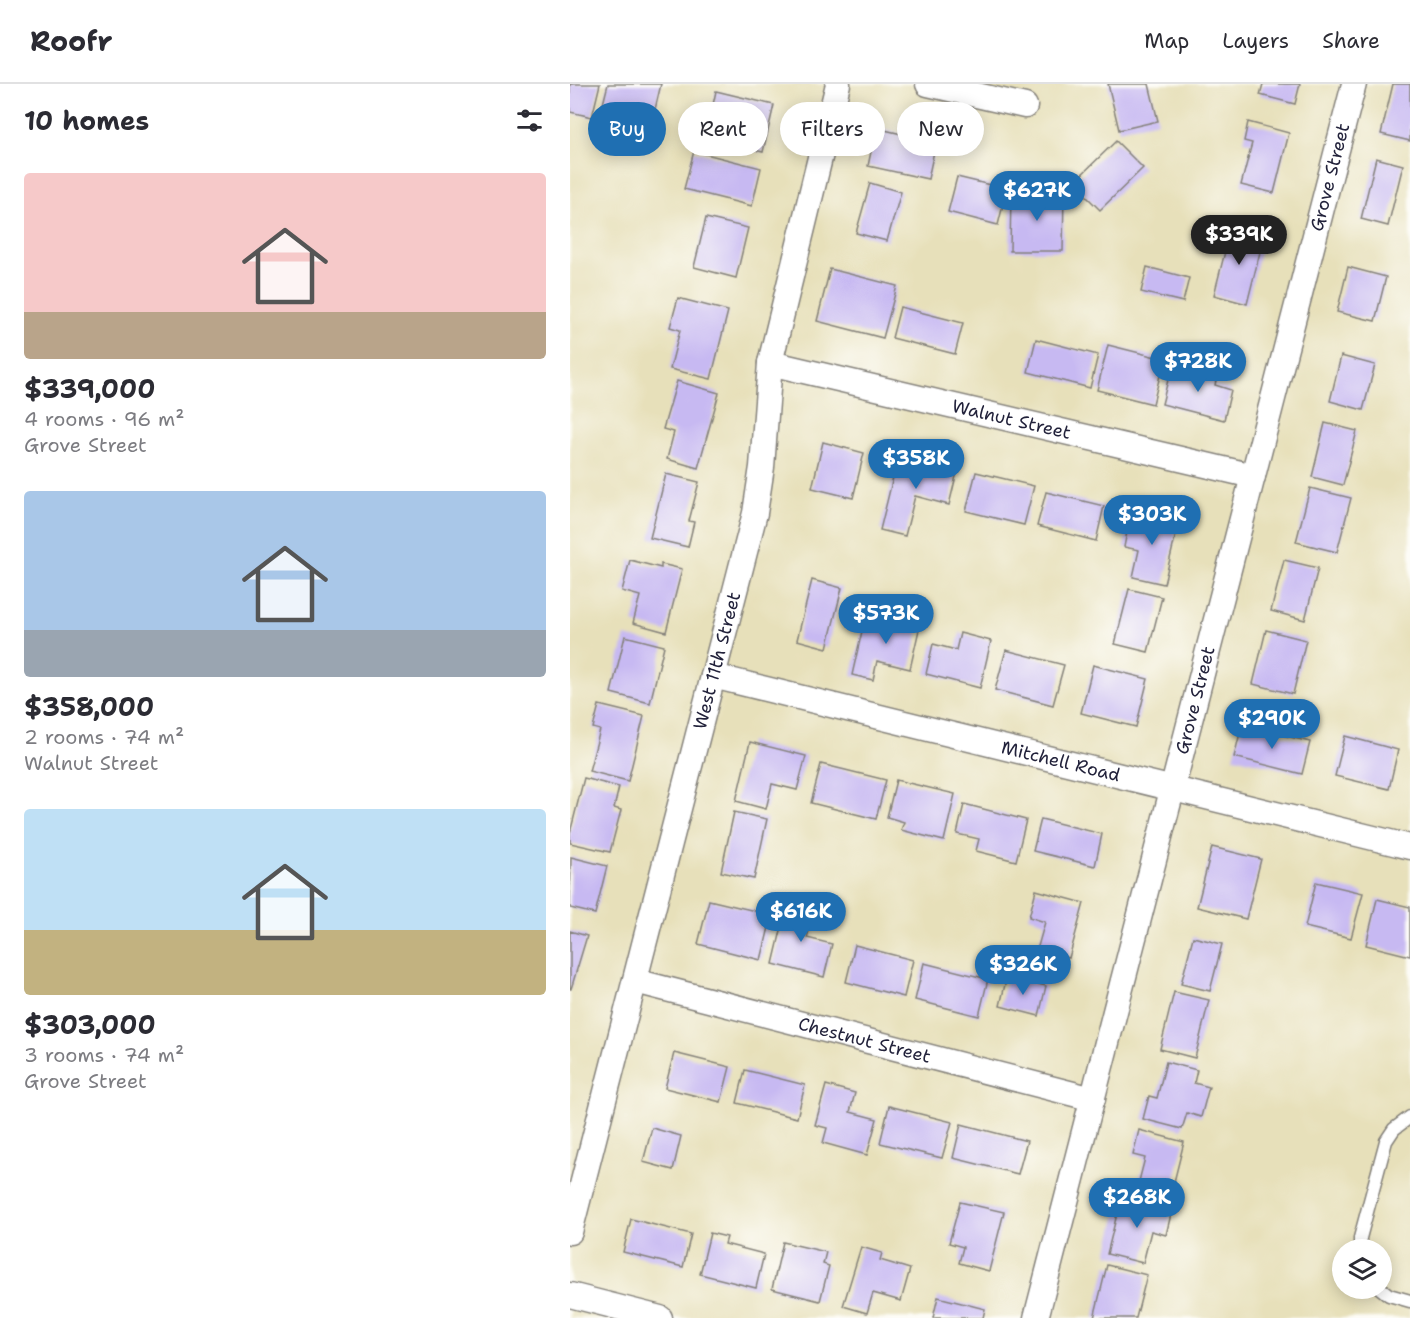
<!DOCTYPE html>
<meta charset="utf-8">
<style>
body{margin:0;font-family:"Shantell Sans",sans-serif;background:#f2f2f3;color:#2b2b33;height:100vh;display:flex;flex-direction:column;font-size:22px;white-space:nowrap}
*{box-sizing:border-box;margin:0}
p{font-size:20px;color:#7c7c81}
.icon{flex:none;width:33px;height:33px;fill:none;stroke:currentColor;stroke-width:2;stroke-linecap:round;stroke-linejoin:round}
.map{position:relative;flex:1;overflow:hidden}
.sheet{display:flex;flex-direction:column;background:#fff;width:570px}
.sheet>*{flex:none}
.hud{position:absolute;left:18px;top:18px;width:570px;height:54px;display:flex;gap:12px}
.fabs{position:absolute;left:762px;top:1155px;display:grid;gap:12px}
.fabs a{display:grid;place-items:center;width:60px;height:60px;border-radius:50%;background:#fff;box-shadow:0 3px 15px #0003;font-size:30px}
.price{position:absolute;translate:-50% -51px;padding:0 14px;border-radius:21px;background:#1f6fb2;color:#fff;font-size:20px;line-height:39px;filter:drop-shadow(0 2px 3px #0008)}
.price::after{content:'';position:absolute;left:50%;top:36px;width:18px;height:14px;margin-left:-9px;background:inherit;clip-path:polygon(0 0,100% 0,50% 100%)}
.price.on{background:#222;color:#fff}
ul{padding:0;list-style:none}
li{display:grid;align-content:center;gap:12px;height:318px;padding:0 24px}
li span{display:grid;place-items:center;height:186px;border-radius:6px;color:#555}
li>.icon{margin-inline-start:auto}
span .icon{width:108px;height:108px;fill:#fffc;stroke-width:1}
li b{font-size:26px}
h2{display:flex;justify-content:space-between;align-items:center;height:72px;padding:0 24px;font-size:26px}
.chip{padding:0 21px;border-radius:27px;background:#fff;box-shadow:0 3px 15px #0003;font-size:21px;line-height:54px}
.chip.on{background:#1f6fb2;color:#fff}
header{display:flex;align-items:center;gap:36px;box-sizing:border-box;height:84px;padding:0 30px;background:#fff;border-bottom:2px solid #e1e1e2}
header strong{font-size:28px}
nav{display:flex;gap:33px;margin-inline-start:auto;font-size:21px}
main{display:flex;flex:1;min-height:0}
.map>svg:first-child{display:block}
.building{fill:#c7b9f2}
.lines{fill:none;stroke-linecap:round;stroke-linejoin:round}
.lane-casing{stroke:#84817a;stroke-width:15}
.street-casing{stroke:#84817a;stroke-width:27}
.lane{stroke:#fff;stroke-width:12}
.street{stroke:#fff;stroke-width:24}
.labels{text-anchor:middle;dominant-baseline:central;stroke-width:5;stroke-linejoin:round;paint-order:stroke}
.street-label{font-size:18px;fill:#22223b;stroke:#fdfcf7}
</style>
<header>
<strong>Roofr</strong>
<nav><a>Map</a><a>Layers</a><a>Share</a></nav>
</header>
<main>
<section class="sheet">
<h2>10 homes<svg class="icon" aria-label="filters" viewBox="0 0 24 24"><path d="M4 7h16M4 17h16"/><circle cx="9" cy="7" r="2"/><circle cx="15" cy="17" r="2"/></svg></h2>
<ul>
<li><span style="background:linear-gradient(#f6c9c9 75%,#b9a48a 0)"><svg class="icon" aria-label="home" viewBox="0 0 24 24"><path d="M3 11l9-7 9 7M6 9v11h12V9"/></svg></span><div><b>$339,000</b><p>4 rooms · 96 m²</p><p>Grove Street</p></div></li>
<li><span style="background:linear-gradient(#a9c7e8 75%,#9aa5b1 0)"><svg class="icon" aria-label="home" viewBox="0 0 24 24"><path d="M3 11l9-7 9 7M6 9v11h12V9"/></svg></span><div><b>$358,000</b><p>2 rooms · 74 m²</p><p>Walnut Street</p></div></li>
<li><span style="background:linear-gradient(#bfe0f5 65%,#c2b280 0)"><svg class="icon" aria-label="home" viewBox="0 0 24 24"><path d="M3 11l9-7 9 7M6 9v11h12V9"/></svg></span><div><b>$303,000</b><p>3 rooms · 74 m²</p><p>Grove Street</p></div></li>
</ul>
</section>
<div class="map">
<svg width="840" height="1234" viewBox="0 0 840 1234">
<rect width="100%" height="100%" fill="#fdfcf7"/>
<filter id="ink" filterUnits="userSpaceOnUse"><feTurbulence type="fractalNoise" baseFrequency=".0167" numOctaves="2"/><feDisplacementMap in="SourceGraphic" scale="12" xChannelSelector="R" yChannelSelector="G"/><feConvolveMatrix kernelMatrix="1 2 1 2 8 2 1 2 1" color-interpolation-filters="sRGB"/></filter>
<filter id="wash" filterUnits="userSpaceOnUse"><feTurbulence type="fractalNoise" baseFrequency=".008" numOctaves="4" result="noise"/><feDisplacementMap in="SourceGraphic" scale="24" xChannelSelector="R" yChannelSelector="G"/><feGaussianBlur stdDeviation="1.35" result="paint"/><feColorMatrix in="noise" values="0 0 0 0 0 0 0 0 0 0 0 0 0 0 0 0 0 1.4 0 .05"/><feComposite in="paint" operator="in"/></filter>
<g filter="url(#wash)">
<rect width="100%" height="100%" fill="#e7e0ba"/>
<g id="blocks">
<!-- building -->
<path class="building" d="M0 0H30L22 33 0 28Z
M38 0H91L79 51 45 43 50 24 33 20Z
M538 0H579L588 37 549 46Z
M693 0H730L725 20 690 11Z
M823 0H840V57L811 50Z
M146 7 204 21 193 68 162 61 165 45 139 39Z
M678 38 719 49 704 109 671 101 682 59 674 57Z
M306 44 366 58 358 95 298 82Z
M546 57 573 84 530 126 503 99Z
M124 67 191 84 182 122 114 105Z
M806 74 833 81 818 142 791 135Z
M387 93 437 105 428 141 378 128Z
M300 99 331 108 317 157 286 149Z
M441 109H494L493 167H440Z
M136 134 178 144 166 194 124 183Z
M661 144 694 152 677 220 644 211Z
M577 183 619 194 613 218 571 208Z
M778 183 816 193 805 237 767 228Z
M260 185 327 202 313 254 247 237Z
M108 214 158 227 141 295 100 285 110 246 100 243Z
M330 223 393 239 385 270 322 254Z
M466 255 528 271 520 304 458 288Z
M538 261 594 275 583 320 527 306Z
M771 272 805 281 793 326 760 317Z
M623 281 648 287 645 301 661 306 654 336 592 320 600 288 620 293Z
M107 297 149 309 128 384 97 375 104 348 93 345Z
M755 339 787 347 773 401 742 393Z
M253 358 294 369 283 414 242 404Z
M329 369 388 384 379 421 345 412 335 452 310 446Z
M406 388 464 402 454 441 396 427Z
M96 390 129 398 119 437 124 438 118 463 80 454Z
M740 404 781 414 767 468 726 458Z
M476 408 534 422 526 457 467 442Z
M574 429 609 437 594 500 563 493 569 466 554 463 559 438 572 441Z
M60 476 91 484V480L112 485 96 548 63 539 70 512 52 507Z
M714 476 748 484 735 536 701 527Z
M242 496 272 504 257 564 227 556Z
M559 505 592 513 578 568 545 560Z
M321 530 351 537 340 585 307 577 303 596 282 591 295 534 319 540Z
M696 546 736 556 723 610 683 600Z
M390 549 421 557 410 604 356 590 363 560 386 566Z
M55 552 94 562 80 619 41 609Z
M436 566 494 581 483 621 425 606Z
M523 581 578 595 566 643 511 629Z
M29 621 74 632 58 697 19 687 30 646 23 644Z
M672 641 740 658 732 690 664 673Z
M775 652 828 666 819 705 765 692Z
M180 658 236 672 227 706 202 700 196 725 166 717Z
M251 680 316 696 306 735 241 719Z
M14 694 49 703 44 724 51 726 40 768 0 759V749Z
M326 696 385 710 374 757 331 746 334 738 317 733Z
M394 720 456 736 446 777 406 767 409 755 387 750Z
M164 728 197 735 184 795 151 788Z
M471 735 532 750 525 782 463 767Z
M642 763 691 775 676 835 627 823Z
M1 773 37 782 25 830 0 824Z
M746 798 793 809 781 854 735 843Z
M466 806 514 819 499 874 467 866 475 838 459 833Z
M807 815 840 823V872L796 861Z
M139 816 202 831 191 876 128 860Z
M218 817 245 824 237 854 262 860 254 893 203 880Z
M0 847 17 852 1 905H0Z
M623 853 652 860 640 907 611 900Z
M285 861 343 876 334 913 276 898Z
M354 879 418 895 409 932 345 916Z
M437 892 476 902 469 932 430 922Z
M604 908 639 916 625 974 590 965Z
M104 969 160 983 151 1018 95 1004Z
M596 978 627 986 624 999 639 1003 631 1033 617 1029 612 1045 573 1035 579 1012 587 1014Z
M175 986 235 1001 227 1034 167 1019Z
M256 1001 285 1009 280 1028 307 1035 297 1071 253 1059 257 1044 245 1041Z
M319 1022 382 1038 372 1074 310 1059Z
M391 1040 457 1057 448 1090 383 1074Z
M82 1044 111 1052 103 1086 73 1078Z
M569 1046 614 1058 600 1114 567 1105 575 1074 563 1071Z
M551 1114 602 1126 596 1151 581 1147 573 1179 537 1170Z
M390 1118 434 1128 419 1187 389 1179 393 1163 379 1159Z
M61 1135 121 1150 113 1183 53 1168Z
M140 1149 157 1153 155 1160 194 1170 186 1204 130 1190Z
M213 1158 256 1168 253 1180 259 1182 250 1217 202 1205Z
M291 1163 312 1169 310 1176 340 1185 331 1217 303 1209 297 1229 273 1222Z
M537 1181 577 1191 566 1234H524Z
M368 1213 415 1225 413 1234H363Z"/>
</g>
</g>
<g filter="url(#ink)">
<use href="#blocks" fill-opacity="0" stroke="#84817a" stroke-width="1.5"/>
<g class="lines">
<defs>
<path id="lane" d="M790 1166V1154L816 1057 824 1045 840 1033
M810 1204 819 1211 840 1217"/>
<g id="street">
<path d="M358 0 455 22"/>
<path id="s1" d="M200 279 683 392"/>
<path id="s2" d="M143 592 840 763"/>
<path id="s3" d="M65 897 523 1015"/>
<path id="s4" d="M0 1148 185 429 192 383 200 279 268 0"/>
<path d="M0 1211 90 1234"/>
<path id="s5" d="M466 1234 784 0"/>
</g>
</defs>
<!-- lane casing -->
<use href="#lane" class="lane-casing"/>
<!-- street casing -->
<use href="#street" class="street-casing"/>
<!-- lane -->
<use href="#lane" class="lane"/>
<!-- street -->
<use href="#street" class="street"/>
</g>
</g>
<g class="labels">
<!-- street labels -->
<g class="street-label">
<text stroke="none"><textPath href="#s5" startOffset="1178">Grove Street</textPath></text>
<text stroke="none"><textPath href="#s1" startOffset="248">Walnut Street</textPath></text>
<text stroke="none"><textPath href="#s4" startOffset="590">West 11th Street</textPath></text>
<text stroke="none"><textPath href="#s5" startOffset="638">Grove Street</textPath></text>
<text stroke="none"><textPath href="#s2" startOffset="358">Mitchell Road</textPath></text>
<text stroke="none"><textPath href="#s3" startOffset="237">Chestnut Street</textPath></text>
</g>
</g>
</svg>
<div class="fabs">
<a><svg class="icon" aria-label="layers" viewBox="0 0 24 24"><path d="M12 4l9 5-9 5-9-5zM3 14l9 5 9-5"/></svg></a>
</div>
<b class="price" style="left:467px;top:138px">$627K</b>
<b class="price on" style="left:669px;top:182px">$339K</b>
<b class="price" style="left:628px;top:309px">$728K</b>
<b class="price" style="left:346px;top:406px">$358K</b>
<b class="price" style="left:582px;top:462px">$303K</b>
<b class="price" style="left:316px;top:561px">$573K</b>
<b class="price" style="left:702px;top:666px">$290K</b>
<b class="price" style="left:231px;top:859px">$616K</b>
<b class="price" style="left:453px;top:912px">$326K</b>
<b class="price" style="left:567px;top:1145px">$268K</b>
<div class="hud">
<a class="chip on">Buy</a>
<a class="chip">Rent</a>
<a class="chip">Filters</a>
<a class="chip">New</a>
</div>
</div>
</main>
